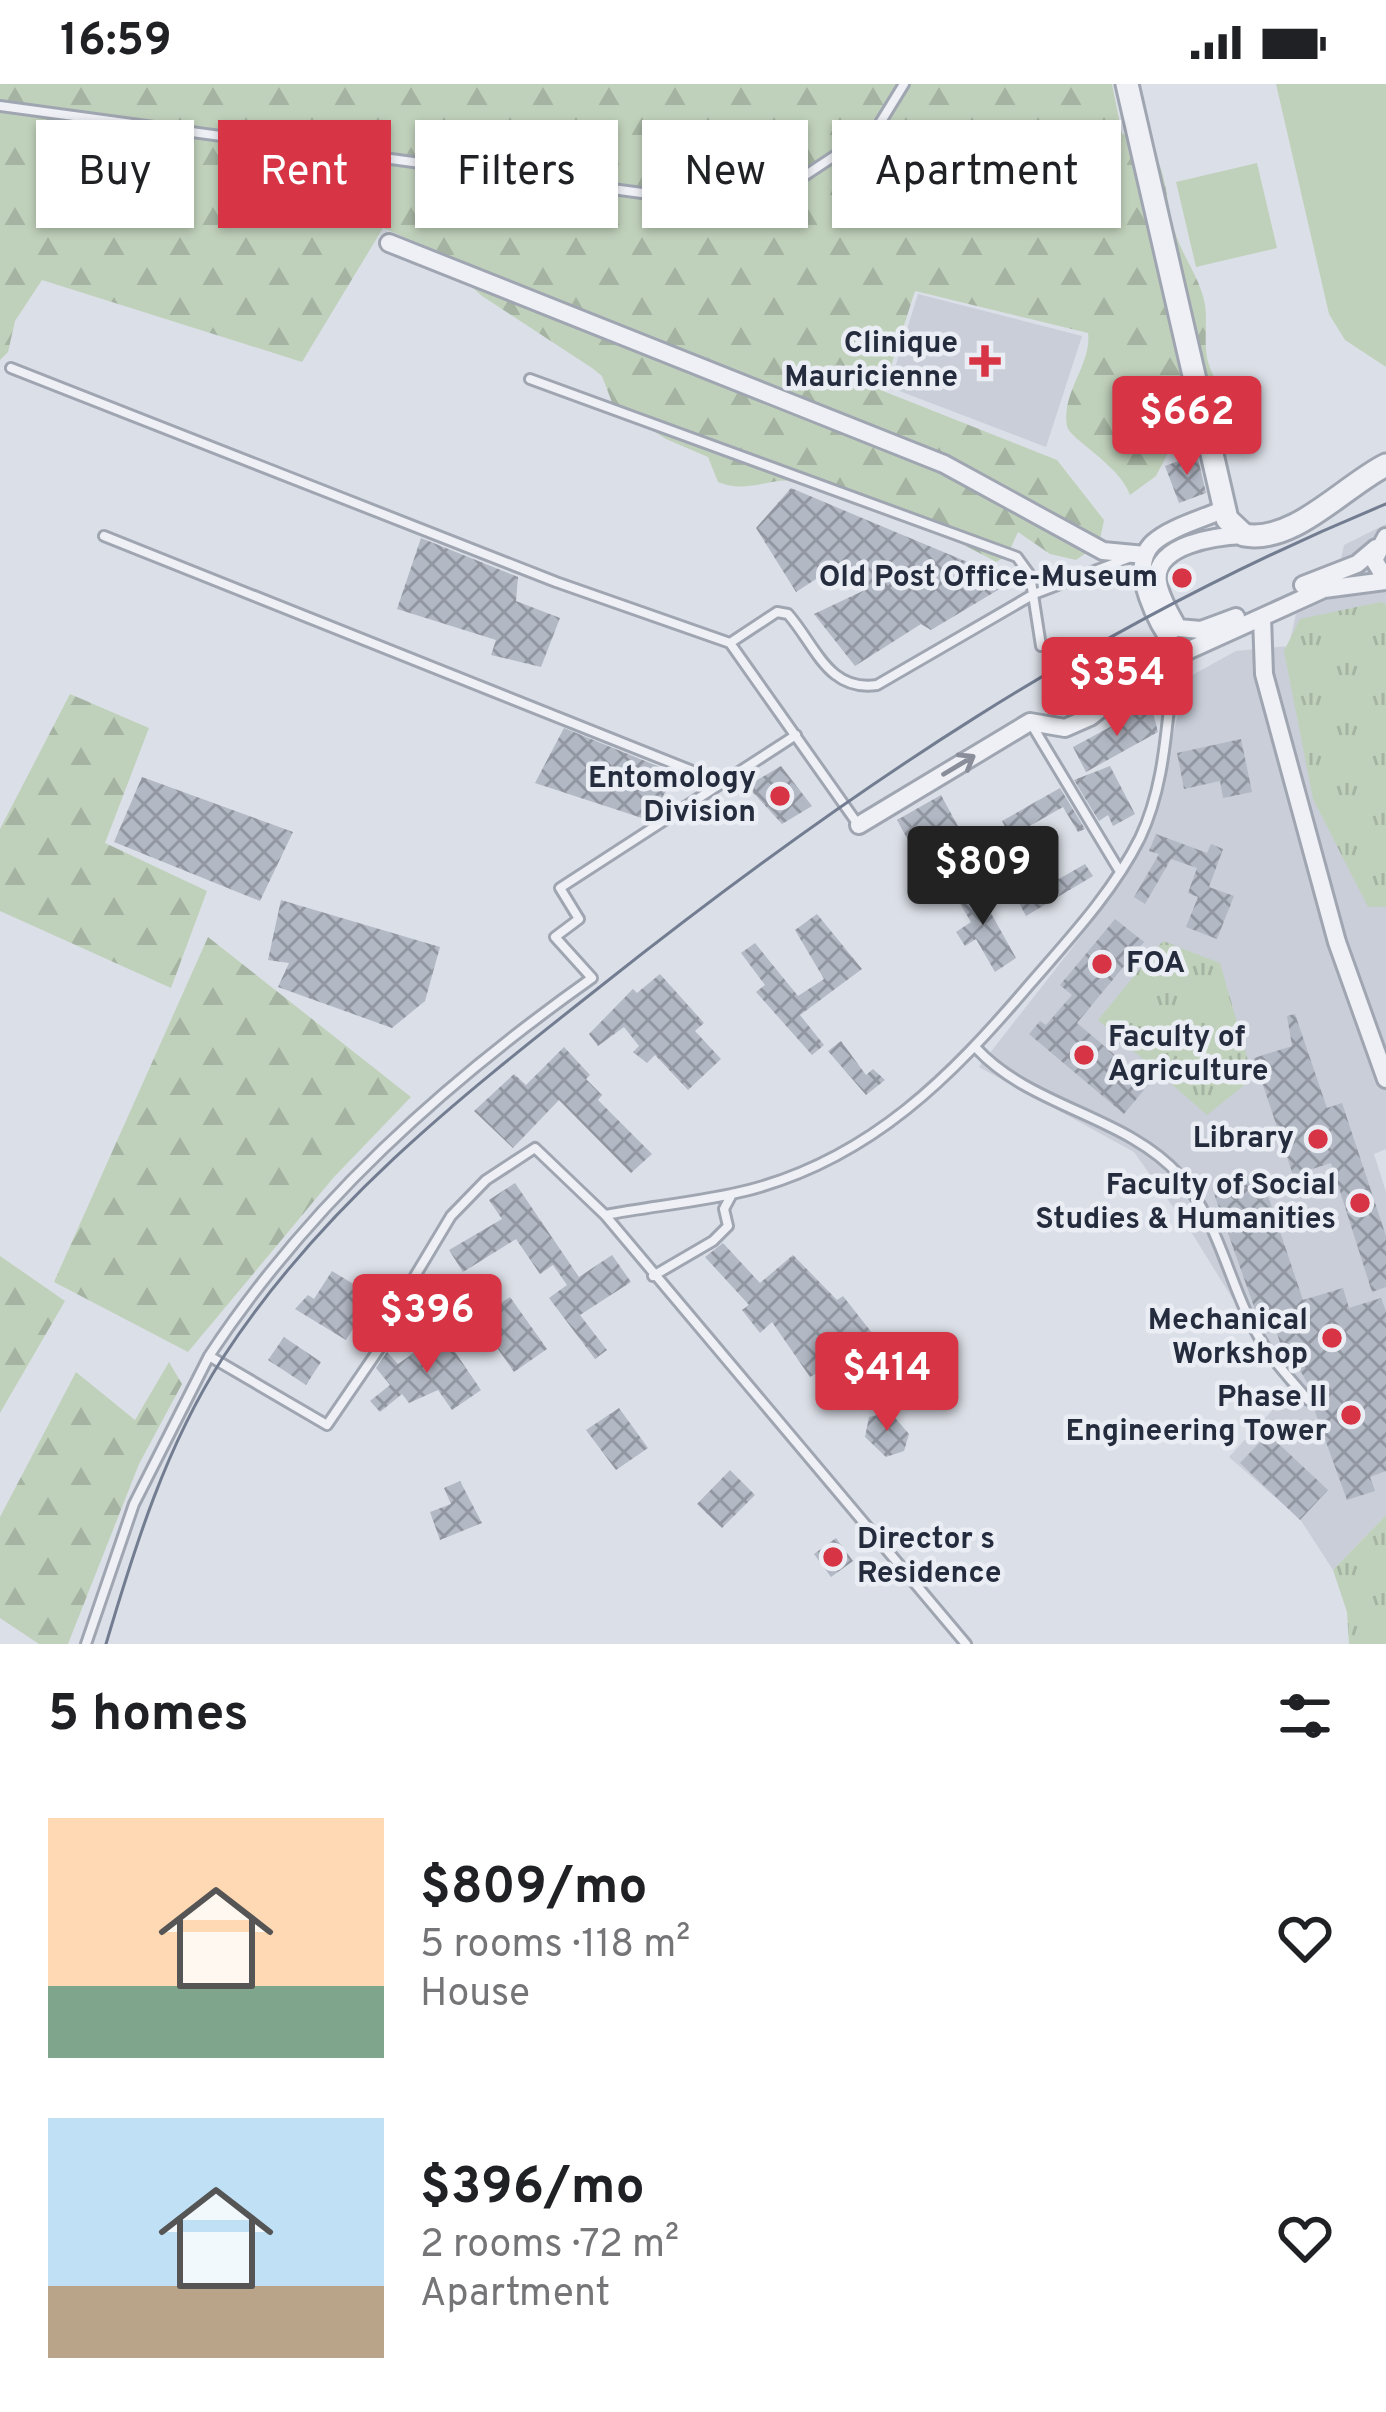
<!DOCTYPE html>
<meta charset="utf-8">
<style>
body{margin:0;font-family:Overpass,sans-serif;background:#f2f2f2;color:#202124;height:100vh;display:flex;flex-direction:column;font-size:45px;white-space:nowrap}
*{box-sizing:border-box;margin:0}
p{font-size:39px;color:#757577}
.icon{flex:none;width:66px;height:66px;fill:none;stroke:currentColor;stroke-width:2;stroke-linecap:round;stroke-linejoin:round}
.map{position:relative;height:1560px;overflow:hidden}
.sheet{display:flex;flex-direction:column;background:#fff;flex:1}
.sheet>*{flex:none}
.banner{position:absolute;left:36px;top:36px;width:1314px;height:108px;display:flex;gap:24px}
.price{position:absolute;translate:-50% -102px;padding:0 27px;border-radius:12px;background:#d73445;color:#fff;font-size:39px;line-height:78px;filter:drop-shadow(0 3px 6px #0008)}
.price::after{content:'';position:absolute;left:50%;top:72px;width:36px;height:27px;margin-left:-18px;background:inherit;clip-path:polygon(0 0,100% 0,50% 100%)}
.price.current{background:#222;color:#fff}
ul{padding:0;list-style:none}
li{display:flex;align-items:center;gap:36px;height:300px;padding:0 48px}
li span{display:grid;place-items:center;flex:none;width:336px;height:240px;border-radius:0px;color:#555}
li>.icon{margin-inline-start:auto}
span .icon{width:144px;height:144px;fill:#fffc;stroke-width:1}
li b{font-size:51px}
h2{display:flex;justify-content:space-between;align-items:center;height:144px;padding:0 48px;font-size:51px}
.tag{padding:0 42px;border-radius:0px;background:#fff;box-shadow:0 3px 9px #0004;font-size:42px;line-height:108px}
.tag.current{background:#d73445;color:#fff}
.status{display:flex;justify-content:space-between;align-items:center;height:84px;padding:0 60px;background:#fff;direction:ltr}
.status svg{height:33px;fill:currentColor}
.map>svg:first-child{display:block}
.built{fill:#c9ced9}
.grass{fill:url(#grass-tufts)}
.forest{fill:url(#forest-firs)}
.pitch{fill:#c0d1bb}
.building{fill:url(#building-cross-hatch)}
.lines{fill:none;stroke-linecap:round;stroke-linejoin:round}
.service-casing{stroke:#a0a6b1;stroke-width:14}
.minor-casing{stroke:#a0a6b1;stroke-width:22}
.tertiary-casing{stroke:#a0a6b1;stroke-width:27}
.service{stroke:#eef0f5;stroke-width:8}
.minor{stroke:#eef0f5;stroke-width:16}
.tertiary{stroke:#eef0f5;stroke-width:21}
.tram{stroke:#737d91;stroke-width:3}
.oneway{stroke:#898e9a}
.poi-dot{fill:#d73445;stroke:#eaeef4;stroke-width:4.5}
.labels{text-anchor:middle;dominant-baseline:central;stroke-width:9;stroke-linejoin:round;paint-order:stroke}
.poi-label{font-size:30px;font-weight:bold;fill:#242c3e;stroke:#eaeef4;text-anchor:end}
</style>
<div class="status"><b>16:59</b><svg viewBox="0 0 49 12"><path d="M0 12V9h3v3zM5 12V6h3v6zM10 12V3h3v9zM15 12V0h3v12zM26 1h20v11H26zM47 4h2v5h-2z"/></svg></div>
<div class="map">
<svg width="1386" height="1560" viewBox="0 0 1386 1560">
<defs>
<pattern id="grass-tufts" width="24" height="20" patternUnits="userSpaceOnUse" patternTransform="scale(3)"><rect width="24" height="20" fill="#c0d1bb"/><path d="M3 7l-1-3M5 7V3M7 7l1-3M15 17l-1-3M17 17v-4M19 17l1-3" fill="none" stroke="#a5b4a2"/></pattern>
<pattern id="forest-firs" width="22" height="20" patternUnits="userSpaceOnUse" patternTransform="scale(3)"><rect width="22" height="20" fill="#c0d1bb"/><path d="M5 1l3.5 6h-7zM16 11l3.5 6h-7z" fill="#a5b4a2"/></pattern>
<pattern id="building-cross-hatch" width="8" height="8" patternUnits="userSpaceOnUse" patternTransform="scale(3)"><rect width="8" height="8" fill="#b2b8c4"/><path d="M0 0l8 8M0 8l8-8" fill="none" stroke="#9196a1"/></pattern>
</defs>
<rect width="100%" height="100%" fill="#dbdfe7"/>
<!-- built -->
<path class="built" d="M918 210 1082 252 1046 363 889 303Z
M1386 440V1065L1374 1070 1386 1108V1431L1333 1486 1300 1435 1229 1373 1290 1307 1193 1151 1134 1068 979 983 1097 832 1147 756 1187 594 1236 567 1289 562 1296 530 1332 514 1344 461Z"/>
<!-- grass -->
<path class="grass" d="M1380 518 1386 520V823H1368L1313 715 1284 567 1300 535Z
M1163 857 1220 879 1253 994 1207 1031 1098 936Z
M1386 1431V1560H1349L1347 1528 1333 1486Z"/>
<!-- forest -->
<path class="forest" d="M0 0H1112L1122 50C1170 56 1163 112 1175 148 1182 171 1199 193 1204 216 1209 237 1202 261 1209 281 1216 303 1234 316 1235 340L1216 360 1169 367 1156 392 1130 411C1119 380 1069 355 1067 342 1061 308 1092 280 1088 249L915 207 883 307 1057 376 1104 436 1099 460 1076 476 1050 470 1018 448 1007 472 996 478C940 447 864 411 802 398 771 391 748 411 718 398L708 373 666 355 613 321 602 292 592 284 482 212 440 175V168L383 144 302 278 42 196 15 237 8 268 0 276Z
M70 610 149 644 105 759 207 807 171 904 0 827V745Z
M208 853 411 1013 334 1093 188 1268 54 1198Z
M0 1172 65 1217 0 1329Z
M169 1278 182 1300 139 1380 68 1560H39L0 1534V1433L76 1288 135 1336Z"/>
<!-- pitch -->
<path class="pitch" d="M1276 0H1386V283L1345 256 1329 230Z
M1257 79 1277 164 1196 183 1176 98Z"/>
<!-- building -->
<path class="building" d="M1197 370 1206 409 1179 419 1165 382Z
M791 404 874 439 1013 497 931 546 921 540 855 582 814 530 867 505 833 484 796 508 756 444Z
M421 454 518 493 516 517 560 534 541 583 491 571 496 556 397 525Z
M1096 577 1111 600 1083 622 1057 630 1046 606Z
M1151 621 1158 648 1086 688 1073 663Z
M564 644 677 690 648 736 535 699Z
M1241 655 1252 708 1223 714 1220 697 1184 705 1177 669Z
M781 682 812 722 782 740 747 702Z
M1110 682 1135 730 1113 742 1108 731 1099 737 1074 696Z
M142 693 293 748 260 817 114 758Z
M1060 704 1085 745 1078 748 1063 723 1026 744 1050 790 1059 795 1085 780 1093 792 1026 832 1015 811 1035 799 1002 737Z
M941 711 966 757 922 782 897 736Z
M1156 750 1207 769 1211 760 1223 765 1209 803 1234 812 1217 855 1186 843 1198 813 1188 809 1197 784 1171 775 1145 820 1134 813 1159 770 1149 767Z
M973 797 1016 874 995 888 976 855 965 862 956 848 971 838 953 808Z
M281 816 440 863 425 917 392 944 278 903 289 879 268 876Z
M817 830 862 885 800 931 824 961 812 971 756 908 765 901 741 869 755 859 798 912 824 895 795 846Z
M1115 835 1144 858 1077 939 1149 1000 1124 1030 1029 950 1040 937 1046 941 1072 911 1060 901Z
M660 890 704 939 695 947 721 975 688 1006 655 971 647 979 633 968 639 962 624 943 598 962 589 950 633 905 637 909Z
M1295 930 1327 1024 1342 1019 1386 1152V1203L1372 1208 1331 1079 1293 1091 1254 974 1292 962 1287 932Z
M841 957 866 991 873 985 885 996 866 1011 828 967Z
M564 963 590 991 586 995 602 1011 598 1016 652 1070 631 1089 559 1016 513 1064 474 1027 514 990 526 1001Z
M1260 1088 1303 1216 1343 1204 1349 1224 1381 1214 1386 1227V1387L1370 1393 1375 1407 1347 1416 1313 1322 1316 1314 1301 1288 1286 1278 1276 1246 1267 1249 1258 1234 1212 1104Z
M515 1099 579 1193 612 1171 631 1198 580 1231 607 1266 595 1275 549 1214 567 1201 553 1181 540 1190 516 1155 463 1188 449 1166 502 1135 489 1116Z
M723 1159 760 1199 793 1171 837 1216 843 1212 876 1254 810 1293 772 1238 760 1249 742 1226 749 1221 705 1173Z
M332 1187 393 1224 379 1247 359 1235 346 1256 295 1225 308 1211 314 1215Z
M510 1213 547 1265 514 1288 477 1235Z
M442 1249 481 1306 452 1326 438 1306 409 1319 402 1310 380 1328 370 1317 390 1301 376 1284 387 1268 398 1280Z
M284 1253 321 1278 306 1301 268 1276Z
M619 1324 648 1364 616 1386 586 1346Z
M890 1328 909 1350 904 1367 886 1373 865 1353 869 1333Z
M1268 1350 1328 1406 1300 1436 1240 1379Z
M730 1386 755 1411 722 1444 697 1420Z
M460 1397 482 1439 440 1456 430 1428 451 1420 444 1404Z
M836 1454 853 1477 831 1493 814 1470Z"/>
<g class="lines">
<defs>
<path id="service" d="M0 22 701 117 789 102 877 44 904 0
M11 284 556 498 730 559 777 528 788 530C816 562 828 608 877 601L1034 510 1131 473
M530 295 1017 473 1030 491 1041 562
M104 452 720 698
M730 559 857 739
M1033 643 1119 786
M796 651 560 804 579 835 555 853 592 894C444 999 310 1119 209 1272L327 1341 396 1240 412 1197 451 1132 486 1096 535 1064 605 1131 966 1560
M977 965C1032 1024 1127 1032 1180 1092 1222 1142 1229 1205 1262 1258 1274 1279 1293 1297 1308 1316
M605 1131C652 1122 702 1118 749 1106 871 1074 951 993 1030 900 1069 855 1113 808 1140 754 1168 695 1166 629 1176 567
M653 1192 713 1157 728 1142 724 1125 732 1110
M86 1560 134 1420 209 1272"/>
<path id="minor" d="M389 159 944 380 1103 467 1145 471
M1386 453 1374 476 1386 496
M1303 501 1357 480 1376 464
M1236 533 1201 546 1178 544C1171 530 1160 514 1158 498 1152 460 1218 452 1244 451
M1262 533 1264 590 1337 858 1386 995
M1176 565C1159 543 1126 485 1153 459 1169 444 1202 435 1222 426
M859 741 1030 638 1065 644 1090 633 1176 565 1187 567 1324 505 1386 497"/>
<path id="tertiary" d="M1127 0 1227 435 1244 451C1294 460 1344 402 1386 381"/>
</defs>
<!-- service casing -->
<use href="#service" class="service-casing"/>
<!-- minor casing -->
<use href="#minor" class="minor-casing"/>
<!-- tertiary casing -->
<use href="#tertiary" class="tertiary-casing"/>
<!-- service -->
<use href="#service" class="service"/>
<!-- minor -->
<use href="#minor" class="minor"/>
<!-- tertiary -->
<use href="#tertiary" class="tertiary"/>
<!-- tram -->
<path class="tram" d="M106 1560C135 1462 166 1362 222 1275 321 1122 459 1014 601 902 847 707 1094 540 1386 420"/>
</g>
<!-- one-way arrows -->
<defs><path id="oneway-shaft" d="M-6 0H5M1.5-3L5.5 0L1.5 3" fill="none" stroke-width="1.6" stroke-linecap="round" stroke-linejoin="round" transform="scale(3)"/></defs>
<use class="oneway" href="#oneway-shaft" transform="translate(959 681) rotate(-31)"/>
<!-- markers -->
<g class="poi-dot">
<path d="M979 259h12v12h12v12h-12v12h-12v-12h-12v-12h12z"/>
<circle cx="1182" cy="494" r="12"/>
<circle cx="780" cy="712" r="12"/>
<circle cx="1102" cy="880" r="12"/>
<circle cx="1084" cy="971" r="12"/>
<circle cx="1318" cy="1055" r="12"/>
<circle cx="1360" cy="1119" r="12"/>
<circle cx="1332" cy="1254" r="12"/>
<circle cx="1351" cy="1331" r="12"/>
<circle cx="833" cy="1473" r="12"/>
</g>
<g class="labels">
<!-- poi labels -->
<g class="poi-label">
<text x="958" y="260">Clinique<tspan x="958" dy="34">Mauricienne</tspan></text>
<text x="1158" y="494">Old Post Office-Museum</text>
<text x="756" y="695">Entomology<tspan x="756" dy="34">Division</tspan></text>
<text x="1126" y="880" text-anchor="start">FOA</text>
<text x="1108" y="954" text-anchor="start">Faculty of<tspan x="1108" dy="34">Agriculture</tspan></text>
<text x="1294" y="1055">Library</text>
<text x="1336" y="1102">Faculty of Social<tspan x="1336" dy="34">Studies &amp; Humanities</tspan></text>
<text x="1308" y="1237">Mechanical<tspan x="1308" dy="34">Workshop</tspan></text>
<text x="1327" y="1314">Phase II<tspan x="1327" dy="34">Engineering Tower</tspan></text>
<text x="857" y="1456" text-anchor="start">Director s<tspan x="857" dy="34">Residence</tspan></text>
</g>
</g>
</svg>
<b class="price" style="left:1187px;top:394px">$662</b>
<b class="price" style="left:1117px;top:655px">$354</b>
<b class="price current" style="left:983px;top:844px">$809</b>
<b class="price" style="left:427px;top:1292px">$396</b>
<b class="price" style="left:887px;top:1350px">$414</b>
<div class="banner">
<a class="tag">Buy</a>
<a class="tag current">Rent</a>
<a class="tag">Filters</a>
<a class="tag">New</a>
<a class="tag">Apartment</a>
</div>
</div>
<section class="sheet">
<h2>5 homes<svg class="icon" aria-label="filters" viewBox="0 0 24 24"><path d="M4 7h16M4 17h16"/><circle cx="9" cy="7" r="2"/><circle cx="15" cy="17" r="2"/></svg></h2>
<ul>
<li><span style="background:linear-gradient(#ffd9b3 70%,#7fa58c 0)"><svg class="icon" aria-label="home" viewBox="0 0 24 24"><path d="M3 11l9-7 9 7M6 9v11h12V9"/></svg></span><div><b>$809/mo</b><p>5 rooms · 118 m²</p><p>House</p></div><svg class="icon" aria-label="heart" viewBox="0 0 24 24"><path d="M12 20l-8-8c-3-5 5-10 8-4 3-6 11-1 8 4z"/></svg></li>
<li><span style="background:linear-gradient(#bfe0f5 70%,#b9a48a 0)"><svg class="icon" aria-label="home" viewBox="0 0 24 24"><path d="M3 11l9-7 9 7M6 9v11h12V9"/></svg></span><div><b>$396/mo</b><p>2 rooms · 72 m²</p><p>Apartment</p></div><svg class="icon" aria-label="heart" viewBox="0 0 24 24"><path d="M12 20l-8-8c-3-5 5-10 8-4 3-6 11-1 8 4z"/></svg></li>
</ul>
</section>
